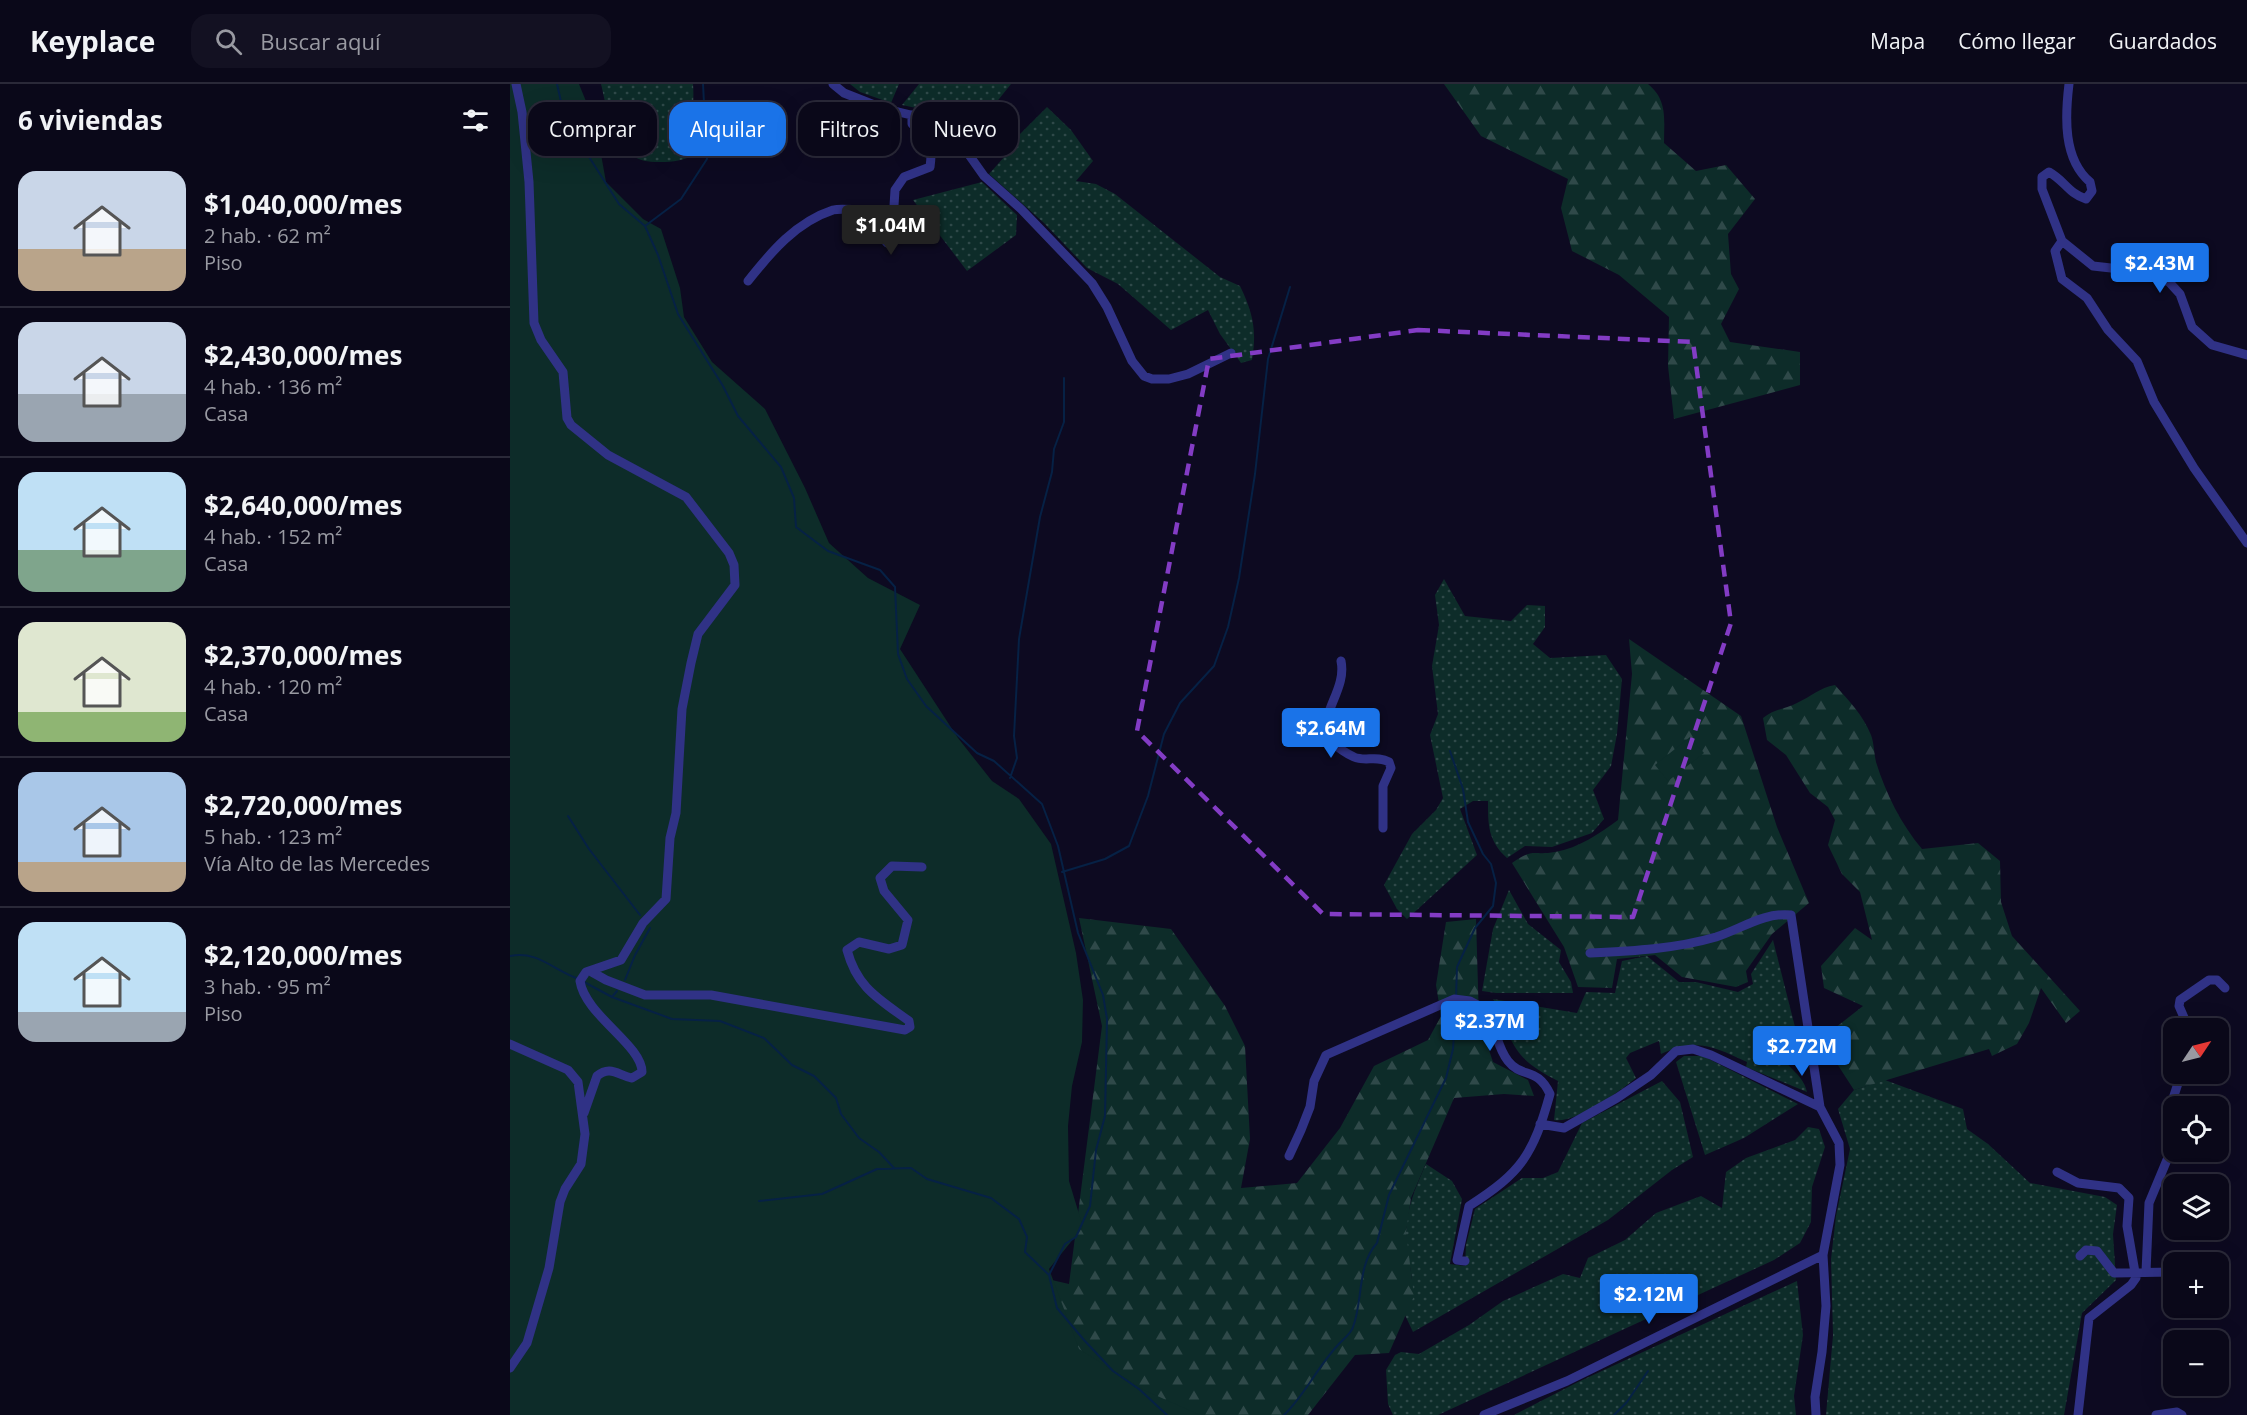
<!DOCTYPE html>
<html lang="es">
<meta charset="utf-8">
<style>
body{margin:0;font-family:"Open Sans",sans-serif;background:#131122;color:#f1f3f6;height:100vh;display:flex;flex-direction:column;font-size:22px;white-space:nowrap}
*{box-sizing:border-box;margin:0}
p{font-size:20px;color:#999aa2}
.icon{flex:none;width:33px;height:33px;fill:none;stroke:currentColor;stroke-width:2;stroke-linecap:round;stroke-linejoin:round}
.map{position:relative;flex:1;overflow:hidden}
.sheet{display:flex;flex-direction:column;background:#0a0819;width:510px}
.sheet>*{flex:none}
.hud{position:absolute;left:18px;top:18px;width:570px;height:54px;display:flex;gap:12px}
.needle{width:39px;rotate:55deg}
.buttons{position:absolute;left:1653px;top:934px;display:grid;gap:12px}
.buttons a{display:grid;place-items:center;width:66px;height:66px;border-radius:12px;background:#0a0819;box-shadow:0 6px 24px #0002,0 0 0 2px #2a2938;font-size:30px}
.price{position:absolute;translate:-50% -51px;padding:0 14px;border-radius:6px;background:#1a73e8;color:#fff;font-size:20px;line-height:39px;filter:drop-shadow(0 2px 3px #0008)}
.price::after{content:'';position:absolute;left:50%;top:36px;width:18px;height:14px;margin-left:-9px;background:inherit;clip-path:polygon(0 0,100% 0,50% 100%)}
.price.active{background:#222;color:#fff}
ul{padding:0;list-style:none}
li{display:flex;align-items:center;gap:18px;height:150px;padding:0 18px}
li+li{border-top:2px solid #2a2938}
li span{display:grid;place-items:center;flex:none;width:168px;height:120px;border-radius:18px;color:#555}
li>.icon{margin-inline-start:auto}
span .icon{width:72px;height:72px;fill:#fffc;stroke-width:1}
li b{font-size:26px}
h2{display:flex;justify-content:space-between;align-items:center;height:72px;padding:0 18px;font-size:26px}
.chip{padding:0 21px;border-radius:18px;background:#0a0819;box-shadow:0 6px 24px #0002,0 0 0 2px #2a2938;font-size:21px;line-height:54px}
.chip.active{background:#1a73e8;color:#fff}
header{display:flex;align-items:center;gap:36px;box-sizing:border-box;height:84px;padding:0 30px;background:#0a0819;border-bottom:2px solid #2a2938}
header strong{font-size:28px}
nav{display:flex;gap:33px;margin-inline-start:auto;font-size:21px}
.search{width:420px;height:54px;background:#131122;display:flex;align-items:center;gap:15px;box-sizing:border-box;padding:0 21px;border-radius:18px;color:#999aa2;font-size:22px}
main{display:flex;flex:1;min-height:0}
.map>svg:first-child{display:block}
.grass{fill:url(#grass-dots)}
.forest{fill:url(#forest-firs)}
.park{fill:#0d2c29}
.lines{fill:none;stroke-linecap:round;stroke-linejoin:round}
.stream{stroke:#062145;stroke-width:2}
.minor{stroke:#303286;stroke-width:9}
.marked{fill:none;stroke:#833cc5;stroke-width:4.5;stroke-dasharray:12 8;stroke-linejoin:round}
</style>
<header>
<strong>Keyplace</strong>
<div class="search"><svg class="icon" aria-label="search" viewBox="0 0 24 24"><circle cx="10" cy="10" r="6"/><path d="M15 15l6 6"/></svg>Buscar aquí</div>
<nav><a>Mapa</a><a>Cómo llegar</a><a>Guardados</a></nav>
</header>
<main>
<section class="sheet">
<h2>6 viviendas<svg class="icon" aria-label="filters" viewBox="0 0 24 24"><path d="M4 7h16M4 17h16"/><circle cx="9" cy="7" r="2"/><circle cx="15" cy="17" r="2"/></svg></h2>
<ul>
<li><span style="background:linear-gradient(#c9d6e8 65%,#b9a48a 0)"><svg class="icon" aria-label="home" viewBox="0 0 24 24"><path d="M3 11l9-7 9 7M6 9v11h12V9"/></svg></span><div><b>$1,040,000/mes</b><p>2 hab. · 62 m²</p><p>Piso</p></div></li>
<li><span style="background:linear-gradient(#c9d6e8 60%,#9aa5b1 0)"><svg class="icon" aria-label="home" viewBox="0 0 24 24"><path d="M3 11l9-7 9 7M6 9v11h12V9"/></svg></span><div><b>$2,430,000/mes</b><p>4 hab. · 136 m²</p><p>Casa</p></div></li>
<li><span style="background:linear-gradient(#bfe0f5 65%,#7fa58c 0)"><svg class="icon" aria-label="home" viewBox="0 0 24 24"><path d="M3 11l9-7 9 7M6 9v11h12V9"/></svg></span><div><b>$2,640,000/mes</b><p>4 hab. · 152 m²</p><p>Casa</p></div></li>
<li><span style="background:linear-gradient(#dfe7d0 75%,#8fb573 0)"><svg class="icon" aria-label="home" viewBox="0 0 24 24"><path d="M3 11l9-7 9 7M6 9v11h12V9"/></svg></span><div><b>$2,370,000/mes</b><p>4 hab. · 120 m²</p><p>Casa</p></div></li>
<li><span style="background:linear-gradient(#a9c7e8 75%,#b9a48a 0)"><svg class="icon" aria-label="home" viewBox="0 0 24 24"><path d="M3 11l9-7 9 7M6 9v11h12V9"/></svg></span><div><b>$2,720,000/mes</b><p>5 hab. · 123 m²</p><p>Vía Alto de las Mercedes</p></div></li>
<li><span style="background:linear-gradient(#bfe0f5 75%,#9aa5b1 0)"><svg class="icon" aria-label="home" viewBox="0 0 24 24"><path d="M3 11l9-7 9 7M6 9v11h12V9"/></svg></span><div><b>$2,120,000/mes</b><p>3 hab. · 95 m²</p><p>Piso</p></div></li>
</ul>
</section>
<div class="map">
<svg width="1737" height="1331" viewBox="0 0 1737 1331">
<defs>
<pattern id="grass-dots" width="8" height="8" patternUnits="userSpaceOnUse" patternTransform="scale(1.5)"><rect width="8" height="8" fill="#0d2c29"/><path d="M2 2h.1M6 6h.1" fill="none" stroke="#2f4949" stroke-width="1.8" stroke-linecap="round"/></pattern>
<pattern id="forest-firs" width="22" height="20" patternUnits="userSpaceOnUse" patternTransform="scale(1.5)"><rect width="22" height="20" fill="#0d2c29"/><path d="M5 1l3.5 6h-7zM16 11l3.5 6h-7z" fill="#2f4949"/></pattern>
</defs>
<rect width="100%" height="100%" fill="#0d0a21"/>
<!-- grass -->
<path class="grass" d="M91 0H183C185 24 179 47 182 72 169 78 159 78 145 78 103 77 99 33 91 0Z
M340 0H389L381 19 350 8Z
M409 0H501L481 25 474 40 485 63 473 69 440 21 411 25 392 21Z
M537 23 561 46 583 77 566 97 586 100 605 110 710 193 730 202C743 229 747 246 742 276L731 279 710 250 698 226 661 246 608 200 577 184 534 139 479 90 495 72 499 61Z
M472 98 507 131 506 151 457 187 403 116Z
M934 495 955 532 1001 537 1017 521 1035 522V543L1023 560 1040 574 1096 571 1112 595 1107 650 1101 682 1083 706 1094 735 1082 749 1042 763 1015 762 997 774C978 757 978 741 978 717H963L950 725 967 771 897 835 887 825 874 801 902 750 926 726 933 714 920 651 928 630 922 582 929 541 925 511Z
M999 806 1018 840 1051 866 1049 878 1061 898 1063 909H986L972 907 983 845Z
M1263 856 1285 943 1274 960 1271 971C1279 986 1293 990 1297 1008L1236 983 1237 978C1202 962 1188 954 1151 970L1149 957 1120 969 1116 974 1126 994C1107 1009 1068 1039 1044 1036L1048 997C1024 984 1009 976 998 949 993 937 991 926 983 915L1067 929 1076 908 1105 909 1112 877 1137 872 1169 898H1186L1228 908 1243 900 1241 890Z
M1174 972H1193L1288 1020 1234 1054 1195 1071 1166 978Z
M1375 996 1453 1025 1457 1045 1478 1060 1520 1099 1595 1113 1607 1121 1603 1150 1606 1196 1572 1229 1554 1331H1316L1323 1251 1321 1175 1326 1132 1340 1065 1328 1025 1344 1006Z
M1152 997 1170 1018 1183 1073 1162 1086 1098 1136 903 1248 895 1231C910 1197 896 1182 896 1148 897 1123 906 1102 916 1080L942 1097 952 1115 940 1180 955 1182 956 1161 965 1125 1012 1094H1033L1048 1088 1072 1039Z
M1298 1043 1309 1045 1315 1063 1302 1103 1301 1138 1290 1159 1264 1176 928 1331H883L878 1320 876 1286 885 1271 891 1268 909 1270 959 1241 993 1217 1053 1190 1070 1194 1078 1174 1115 1156 1146 1129 1191 1112 1212 1124 1216 1088 1236 1074 1285 1056Z
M1287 1197 1293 1251 1284 1312 1286 1331H1004L1068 1298Z"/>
<!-- forest -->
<path class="forest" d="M934 0H1138C1158 16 1154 36 1154 59L1186 87 1216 81 1245 115 1218 150 1221 190 1229 205 1211 240 1220 258 1290 268V301L1164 335 1158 282 1159 233 1109 191 1062 167 1051 124 1058 95 971 52Z
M1119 555 1231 632 1267 743 1299 819 1262 850 1236 887 1238 898 1226 903 1172 893 1145 871 1107 875 1102 904 1068 903 1054 863 1002 779C1025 763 1022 772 1045 768 1069 764 1090 749 1108 736L1122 590Z
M1325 601C1339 617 1353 631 1361 651 1364 659 1364 669 1366 678 1376 710 1391 740 1412 765L1468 759 1490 777 1491 818 1502 852 1570 927 1556 939 1531 904 1519 939 1507 960 1482 972 1479 965 1344 1006 1311 955 1353 922 1314 904 1311 882 1345 844 1362 856 1350 808 1332 790 1318 761 1325 736 1318 723 1300 709 1276 671 1257 656 1253 634C1264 625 1275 625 1287 619 1302 612 1309 604 1325 601Z
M569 834 661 845 715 922 735 962 740 1055 731 1104 787 1099 830 1044 864 982 918 956 931 932 926 901 936 838 966 835 969 936 983 978 1018 996 1024 1012 994 1010 944 1014 901 1114 896 1148 904 1212 879 1269 845 1271 798 1331H630L450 1175 559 1200 592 942Z"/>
<!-- park -->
<path class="park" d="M0 0H69L86 42 96 98 133 135 151 145 170 204 174 233 202 278 255 325 295 404 319 459 358 494 410 521 390 565 448 654 482 697 509 715 541 760 566 869 573 916 572 958 562 1002 558 1042 559 1097 573 1143 539 1185 569 1265 636 1307 690 1331H0Z
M1180 653 1194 669 1158 697 1145 681Z"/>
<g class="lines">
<!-- stream -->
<path class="stream" d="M47 0 55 35 109 120 135 142 148 171 168 230 213 302 228 332 271 383 284 414 286 443 318 467 370 486 385 503 388 570 397 595 416 622 467 669 484 677 532 720 548 762 568 849 593 911 597 935 595 1032 586 1066 580 1122 566 1153 555 1160 539 1191 547 1224 574 1256 603 1287 629 1305 657 1331
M135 142 171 115 197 75 193 0
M940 667 953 705 958 738 973 770 981 780 986 799 983 822 965 844 947 883 946 914
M500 694 507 674 504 652 509 555 530 433 542 388 544 365 554 338V294
M58 732 79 765 130 831
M552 788 595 775 619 762 638 712 654 650 670 619 704 582 718 543 729 494 745 390 758 275 780 203
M0 872C28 866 44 887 69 895
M115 896 125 871 140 844
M74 898 102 913 162 935 210 937 254 954 282 981 304 992 326 1014 331 1030 349 1054 369 1068 384 1084
M102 913 107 907
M249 1117 312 1110 367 1085 401 1084 417 1095 481 1114 509 1135 517 1153 515 1168 539 1191
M774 1331C795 1311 808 1282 828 1261 833 1255 841 1250 843 1243 853 1217 847 1181 867 1159L879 1111 936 994 943 965 946 919
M1104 1331 1117 1318 1138 1287"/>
<!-- minor -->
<path class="minor" d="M6 0 12 28 19 98 24 239 31 256 53 288 57 334 61 341 98 371 176 413 219 469 224 481 225 501 188 550 181 579 172 625 166 729 160 754 156 815 133 839 111 876 76 888 70 897C75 931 132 961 132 988L122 994C108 991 100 981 87 992L74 1029
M323 0 334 9 372 24 430 38 440 44 474 92 511 125 582 199 597 223 622 277 634 292 642 295H659L678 290 721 269
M1559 0C1555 33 1553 75 1580 98L1582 107 1576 115C1558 109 1555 97 1539 88L1532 93V105L1552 157 1545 167 1552 195 1577 214 1598 246 1627 277 1644 318 1684 384 1737 459
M1552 157 1583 182 1628 187 1659 198 1670 210 1682 243 1702 261 1737 271
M238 197C261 168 286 138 323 126 331 124 343 126 351 126L377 159H379L382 153 385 106 394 93 420 83C423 62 420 50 402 40V31
M831 577C839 615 786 645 844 673 855 678 867 671 879 678L881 684 873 702V744
M1080 869C1122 867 1165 865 1206 853 1231 845 1254 828 1281 831L1310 1023 1329 1059 1330 1081 1313 1171 1316 1222 1312 1268 1305 1313 1306 1331
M80 887 96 896 135 911H201L395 946 400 943 399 937C369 915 347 904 337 866L349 858 379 865 392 861 398 836 374 807 370 794 382 782 412 783
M1679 945 1669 922 1670 916 1699 896H1707L1715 904
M0 960 58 986 68 998 75 1050 71 1080 55 1105 50 1118 39 1184 17 1259 0 1284
M1030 1040 1054 1044 1107 1014 1141 991 1166 967 1183 965 1201 971 1310 1023
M779 1072 791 1046 800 1023 804 997 816 971 944 915 960 917 981 928C984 943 988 964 998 977 1012 995 1027 982 1040 1010 1023 1071 1012 1088 959 1122L947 1176 955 1177
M1547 1088 1568 1099 1609 1104 1619 1114 1617 1142 1626 1194 1621 1201 1579 1234 1568 1331
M1570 1172 1576 1166 1587 1167 1604 1189 1664 1188
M1636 1188 1639 1119 1659 1071 1658 1030 1671 990
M974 1331 1057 1297 1313 1171
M1646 1331 1667 1328 1672 1331"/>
</g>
<!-- marked area -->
<path class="marked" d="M908 246 1183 258 1221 539 1123 833 813 830 627 647 699 275Z"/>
</svg>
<div class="buttons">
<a><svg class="needle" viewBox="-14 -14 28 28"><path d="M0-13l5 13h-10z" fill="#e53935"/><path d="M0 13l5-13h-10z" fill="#999aa2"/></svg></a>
<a><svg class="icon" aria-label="locate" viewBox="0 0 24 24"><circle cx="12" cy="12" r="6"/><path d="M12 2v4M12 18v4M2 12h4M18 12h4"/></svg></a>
<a><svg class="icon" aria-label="layers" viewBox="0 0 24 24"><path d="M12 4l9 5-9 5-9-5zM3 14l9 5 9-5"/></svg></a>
<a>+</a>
<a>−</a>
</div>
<b class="price active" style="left:381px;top:172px">$1.04M</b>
<b class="price" style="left:1650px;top:210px">$2.43M</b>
<b class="price" style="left:821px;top:675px">$2.64M</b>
<b class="price" style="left:980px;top:968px">$2.37M</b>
<b class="price" style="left:1292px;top:993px">$2.72M</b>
<b class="price" style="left:1139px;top:1241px">$2.12M</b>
<div class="hud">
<a class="chip">Comprar</a>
<a class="chip active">Alquilar</a>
<a class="chip">Filtros</a>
<a class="chip">Nuevo</a>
</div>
</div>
</main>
